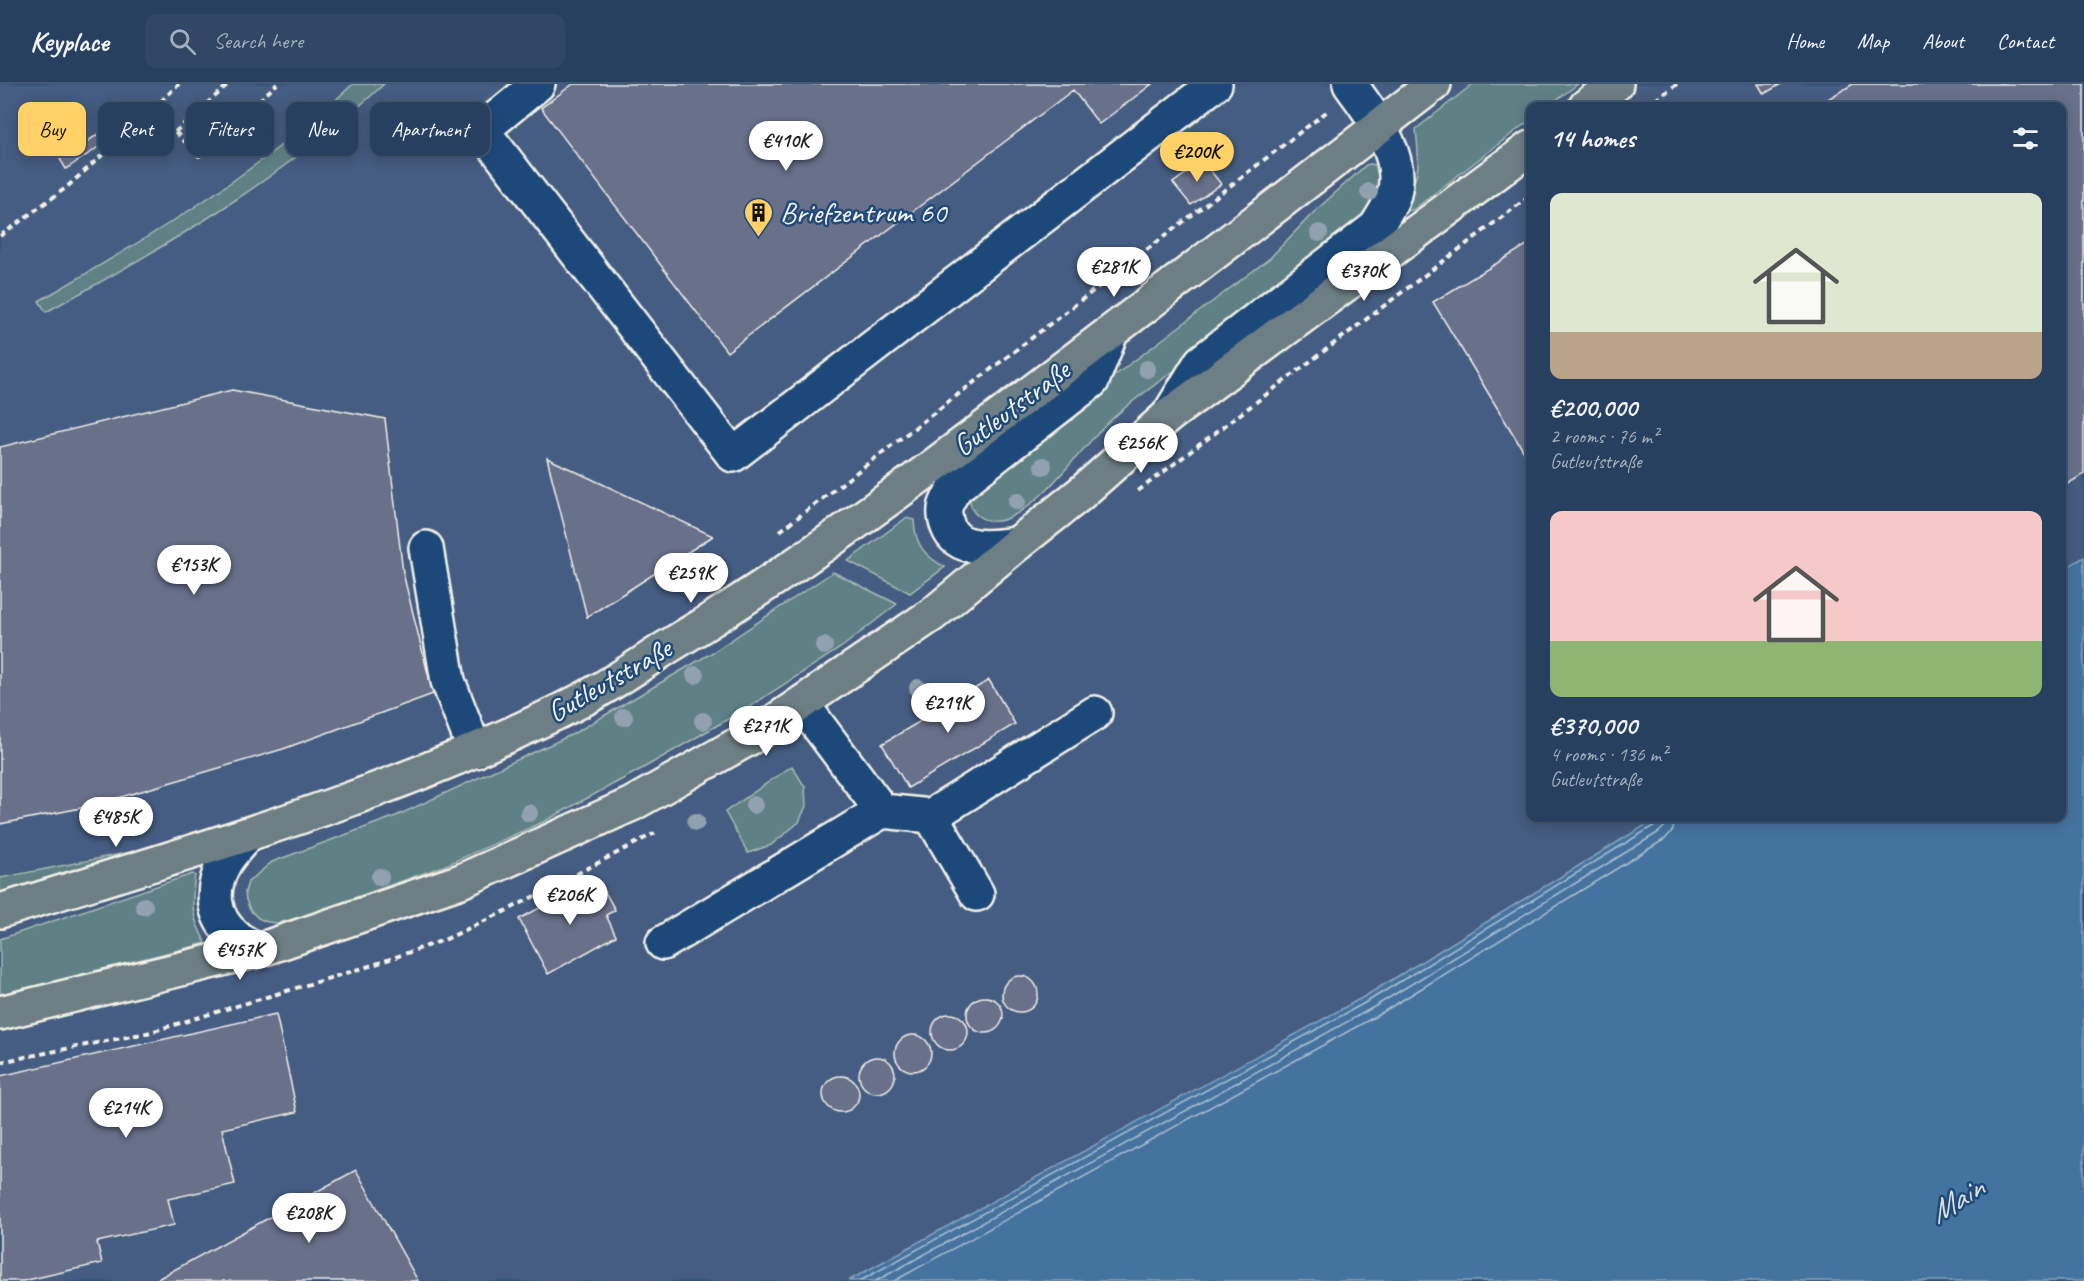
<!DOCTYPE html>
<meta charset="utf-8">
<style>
body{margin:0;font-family:Caveat,sans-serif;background:#304765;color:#f1f3f6;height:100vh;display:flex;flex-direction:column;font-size:22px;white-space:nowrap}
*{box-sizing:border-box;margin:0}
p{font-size:20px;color:#a5afbd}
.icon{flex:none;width:33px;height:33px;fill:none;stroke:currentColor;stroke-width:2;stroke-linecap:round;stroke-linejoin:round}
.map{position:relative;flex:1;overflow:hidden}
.details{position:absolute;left:1526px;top:18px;width:540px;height:720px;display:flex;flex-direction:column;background:#28405f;border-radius:12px;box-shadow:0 3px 15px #0003,0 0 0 2px #445974}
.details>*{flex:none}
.guide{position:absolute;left:18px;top:18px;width:570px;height:54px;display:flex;gap:12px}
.price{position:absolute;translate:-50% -51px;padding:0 14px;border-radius:21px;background:#fff;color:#222;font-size:20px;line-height:39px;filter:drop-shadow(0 2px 3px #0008)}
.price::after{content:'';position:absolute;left:50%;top:36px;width:18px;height:14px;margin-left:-9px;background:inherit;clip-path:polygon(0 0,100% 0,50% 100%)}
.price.on{background:#ffd166;color:#111}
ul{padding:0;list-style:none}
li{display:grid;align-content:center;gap:12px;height:318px;padding:0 24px}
li span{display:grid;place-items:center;height:186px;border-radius:12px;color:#555}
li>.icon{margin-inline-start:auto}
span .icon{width:108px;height:108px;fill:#fffc;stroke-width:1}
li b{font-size:26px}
h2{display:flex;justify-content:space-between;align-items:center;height:72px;padding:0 24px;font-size:26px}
.pill{padding:0 21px;border-radius:12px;background:#28405f;box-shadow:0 3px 15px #0003,0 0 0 2px #445974;font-size:21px;line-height:54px}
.pill.on{background:#ffd166;color:#111}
header{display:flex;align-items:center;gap:36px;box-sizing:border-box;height:84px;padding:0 30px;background:#28405f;border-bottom:2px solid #445974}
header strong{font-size:28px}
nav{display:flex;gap:33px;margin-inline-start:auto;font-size:21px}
.search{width:420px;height:54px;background:#304765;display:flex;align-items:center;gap:15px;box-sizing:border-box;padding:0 21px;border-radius:12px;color:#a5afbd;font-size:22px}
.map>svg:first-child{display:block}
.built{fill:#445d82}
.green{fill:#5f8185;stroke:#aab9b6;stroke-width:1.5}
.water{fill:#4473a0;stroke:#8aa5bd;stroke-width:1.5}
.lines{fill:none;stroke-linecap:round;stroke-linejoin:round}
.shore{stroke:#aebfcb;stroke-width:1.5}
.building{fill:#686f8a;stroke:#f4f1e8;stroke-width:1.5}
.minor-casing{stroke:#f4f1e8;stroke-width:38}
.major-casing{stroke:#f4f1e8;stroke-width:38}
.path{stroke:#f4f1e8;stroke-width:4;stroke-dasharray:6 4.5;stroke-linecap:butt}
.minor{stroke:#1f4a7a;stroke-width:33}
.major{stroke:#6d7e84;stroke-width:33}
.tree{fill:#92a1b0}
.labels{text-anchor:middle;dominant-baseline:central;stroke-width:5;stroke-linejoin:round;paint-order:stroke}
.poi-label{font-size:30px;fill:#f4f1e8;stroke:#1f4a7a;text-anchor:start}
.street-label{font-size:30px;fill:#f4f1e8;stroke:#1f4a7a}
.water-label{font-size:32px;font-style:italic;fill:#dadedd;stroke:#1f4a7a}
</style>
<header>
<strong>Keyplace</strong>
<div class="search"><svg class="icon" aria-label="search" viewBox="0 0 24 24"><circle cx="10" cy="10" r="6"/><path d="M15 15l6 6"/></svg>Search here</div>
<nav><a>Home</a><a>Map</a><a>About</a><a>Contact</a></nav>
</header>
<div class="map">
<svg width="2084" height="1197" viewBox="0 0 2084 1197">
<rect width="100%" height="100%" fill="#35557f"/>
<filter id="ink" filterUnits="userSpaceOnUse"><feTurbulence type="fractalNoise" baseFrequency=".0167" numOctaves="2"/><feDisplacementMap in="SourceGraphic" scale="12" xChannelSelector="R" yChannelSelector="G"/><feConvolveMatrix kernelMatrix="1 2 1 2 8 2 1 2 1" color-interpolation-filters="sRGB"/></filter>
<g filter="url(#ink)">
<!-- built -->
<path class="built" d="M0 0H2084V473L2061 487V22H1530V734H1657L1367 911 848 1197H0Z"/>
<!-- green -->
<path class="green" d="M353 0H384C284 93 166 163 46 228L39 217C150 153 260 88 353 0Z
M1473 0H1578L1548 22H1530V36L1414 125 1405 128C1404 115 1415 101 1417 88 1420 73 1417 59 1416 45Z
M1370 80 1375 81C1383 101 1377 117 1368 135 1315 177 1264 220 1210 261 1177 286 1142 307 1112 335 1081 363 1044 420 1006 435 994 440 975 436 971 422 969 416 971 410 973 404L1077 320 1270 174 1312 130 1366 81Z
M906 434 914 436C915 460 924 472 945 483L910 509 848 477Z
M833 488 897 520 842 563 749 623 645 683 545 737 444 782 301 833 278 839 267 838 258 834 250 826 246 816 245 808 248 798 272 778 396 732 573 650 713 568Z
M792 682 805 703 806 722 799 738 771 761 748 769 725 728Z
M171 760 0 815V794Z
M192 790 195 791C191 820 191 833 206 859L0 911V855Z"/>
<!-- water -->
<path class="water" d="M2084 473V1197H848L1367 911 1657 734H2061V487Z"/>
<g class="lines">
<!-- shore -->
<path class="shore" d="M860 1197 1370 916 1655 741 1659 734
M876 1197 1374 923 1659 748 1665 742 1666 734
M894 1197 1378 931 1665 755 1673 746 1675 734"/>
</g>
<!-- building -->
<path class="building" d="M573 0H1152L1099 40 1073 6 727 268 541 24Z
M1758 0H1781L1764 10Z
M1853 0H2084V390L2061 404V22H1816Z
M114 40 119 46 105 57 106 58 66 85 60 75Z
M1203 77 1221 100 1191 121 1173 99Z
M1530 159V378L1433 218Z
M232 306 385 335 403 489 433 610 283 665 91 722 0 740V363Z
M547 374 713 452 587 533Z
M989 596 1015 640 908 704 882 660Z
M586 799 590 805 600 799 615 826 606 831 616 852 548 890 519 835Z
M1002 910a18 18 0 1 1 36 0a18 18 0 1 1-36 0Z
M967 931a18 18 0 1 1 36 0a18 18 0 1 1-36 0Z
M932 948a18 18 0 1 1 36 0a18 18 0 1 1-36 0Z
M276 930 297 1028 222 1045 235 1100 168 1115 174 1141 97 1158 102 1179 23 1197H0V992Z
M895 969a18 18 0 1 1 36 0a18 18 0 1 1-36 0Z
M859 991a18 18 0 1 1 36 0a18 18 0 1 1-36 0Z
M823 1010a18 18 0 1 1 36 0a18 18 0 1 1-36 0Z
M356 1086 418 1197H154Z"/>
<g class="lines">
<defs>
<path id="minor" d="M538 0 482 46 733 371 1215 0
M1168 332 1201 278 1376 143C1382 133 1390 122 1394 110 1405 70 1371 30 1350 0
M1017 460C994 463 958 469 948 443 941 425 946 418 956 403L1092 297 1111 249
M426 464 448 597 475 667
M802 620 882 727 931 732 977 810
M931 732 1095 629
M247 751C240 760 230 769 224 780 210 805 212 833 235 852 241 858 251 862 259 866
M663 859 882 727"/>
<path id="major" d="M1586 22 1616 0
M0 827C195 767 393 712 576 619 608 603 639 581 669 562 770 501 866 433 960 362 1119 243 1276 122 1434 0
M0 929 259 866 461 797 632 720 753 652 933 530 1017 460 1080 410 1168 332 1530 64"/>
</defs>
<!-- minor casing -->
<use href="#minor" class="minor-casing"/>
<!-- major casing -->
<use href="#major" class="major-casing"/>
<!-- path -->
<path class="path" d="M1647 22 1677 0
M153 25 179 0
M175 48 229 0
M0 152 67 103 153 25 199 72 277 0
M1138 407 1530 112
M780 447 1329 26
M0 978 147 949 373 881 444 856 510 825 655 749"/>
<!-- minor -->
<use href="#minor" class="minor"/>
<!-- major -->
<use href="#major" class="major"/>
</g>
<!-- trees -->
<g class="tree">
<circle cx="1369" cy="108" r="9"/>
<circle cx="1319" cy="149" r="9"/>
<circle cx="1147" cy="285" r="9"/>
<circle cx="1043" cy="382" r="9"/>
<circle cx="1017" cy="417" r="9"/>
<circle cx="824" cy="562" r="9"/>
<circle cx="695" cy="591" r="9"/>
<circle cx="918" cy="604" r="9"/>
<circle cx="624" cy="633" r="9"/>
<circle cx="703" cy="637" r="9"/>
<circle cx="754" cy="721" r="9"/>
<circle cx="529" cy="729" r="9"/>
<circle cx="696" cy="738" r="9"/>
<circle cx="380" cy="793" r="9"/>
<circle cx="144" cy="822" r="9"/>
</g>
</g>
<!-- icons -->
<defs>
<symbol id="building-pin" viewBox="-11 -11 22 30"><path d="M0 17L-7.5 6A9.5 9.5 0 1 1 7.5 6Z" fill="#ffd166" stroke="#1f4a7a"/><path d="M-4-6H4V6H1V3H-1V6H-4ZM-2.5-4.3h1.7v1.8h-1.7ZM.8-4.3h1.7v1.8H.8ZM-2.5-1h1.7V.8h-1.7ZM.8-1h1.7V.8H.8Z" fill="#111"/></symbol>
</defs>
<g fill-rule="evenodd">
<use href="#building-pin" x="742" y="112" width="33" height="45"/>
</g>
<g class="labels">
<!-- poi labels -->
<g class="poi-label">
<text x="780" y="128">Briefzentrum 60</text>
</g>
<!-- street labels -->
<g class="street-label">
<text transform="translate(1011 324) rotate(-37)">Gutleutstraße</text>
<text transform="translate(609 596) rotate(-30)">Gutleutstraße</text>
</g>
<!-- water labels -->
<g class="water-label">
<text transform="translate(1956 1116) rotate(-32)">Main</text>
</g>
</g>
</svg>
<b class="price" style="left:786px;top:88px">€410K</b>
<b class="price on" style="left:1197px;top:99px">€200K</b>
<b class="price" style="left:1114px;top:214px">€281K</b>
<b class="price" style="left:1364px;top:218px">€370K</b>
<b class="price" style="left:1141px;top:390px">€256K</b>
<b class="price" style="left:194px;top:512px">€153K</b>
<b class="price" style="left:691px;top:520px">€259K</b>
<b class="price" style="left:948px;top:650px">€219K</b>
<b class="price" style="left:766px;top:673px">€271K</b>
<b class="price" style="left:116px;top:764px">€485K</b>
<b class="price" style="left:570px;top:842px">€206K</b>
<b class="price" style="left:240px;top:897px">€457K</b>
<b class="price" style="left:126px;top:1055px">€214K</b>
<b class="price" style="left:309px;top:1160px">€208K</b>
<div class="guide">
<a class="pill on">Buy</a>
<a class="pill">Rent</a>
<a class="pill">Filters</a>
<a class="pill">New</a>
<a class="pill">Apartment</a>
</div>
<section class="details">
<h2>14 homes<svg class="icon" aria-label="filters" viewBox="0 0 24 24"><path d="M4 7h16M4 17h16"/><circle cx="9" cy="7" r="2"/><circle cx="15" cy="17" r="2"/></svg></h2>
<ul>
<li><span style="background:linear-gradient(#dfe7d0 75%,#b9a48a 0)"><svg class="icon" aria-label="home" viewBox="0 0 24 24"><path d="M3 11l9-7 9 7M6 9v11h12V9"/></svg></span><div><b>€200,000</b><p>2 rooms · 76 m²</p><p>Gutleutstraße</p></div></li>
<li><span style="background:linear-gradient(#f6c9c9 70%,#8fb573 0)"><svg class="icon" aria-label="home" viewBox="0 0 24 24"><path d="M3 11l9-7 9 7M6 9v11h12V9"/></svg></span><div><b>€370,000</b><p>4 rooms · 136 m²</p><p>Gutleutstraße</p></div></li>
</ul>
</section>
</div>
